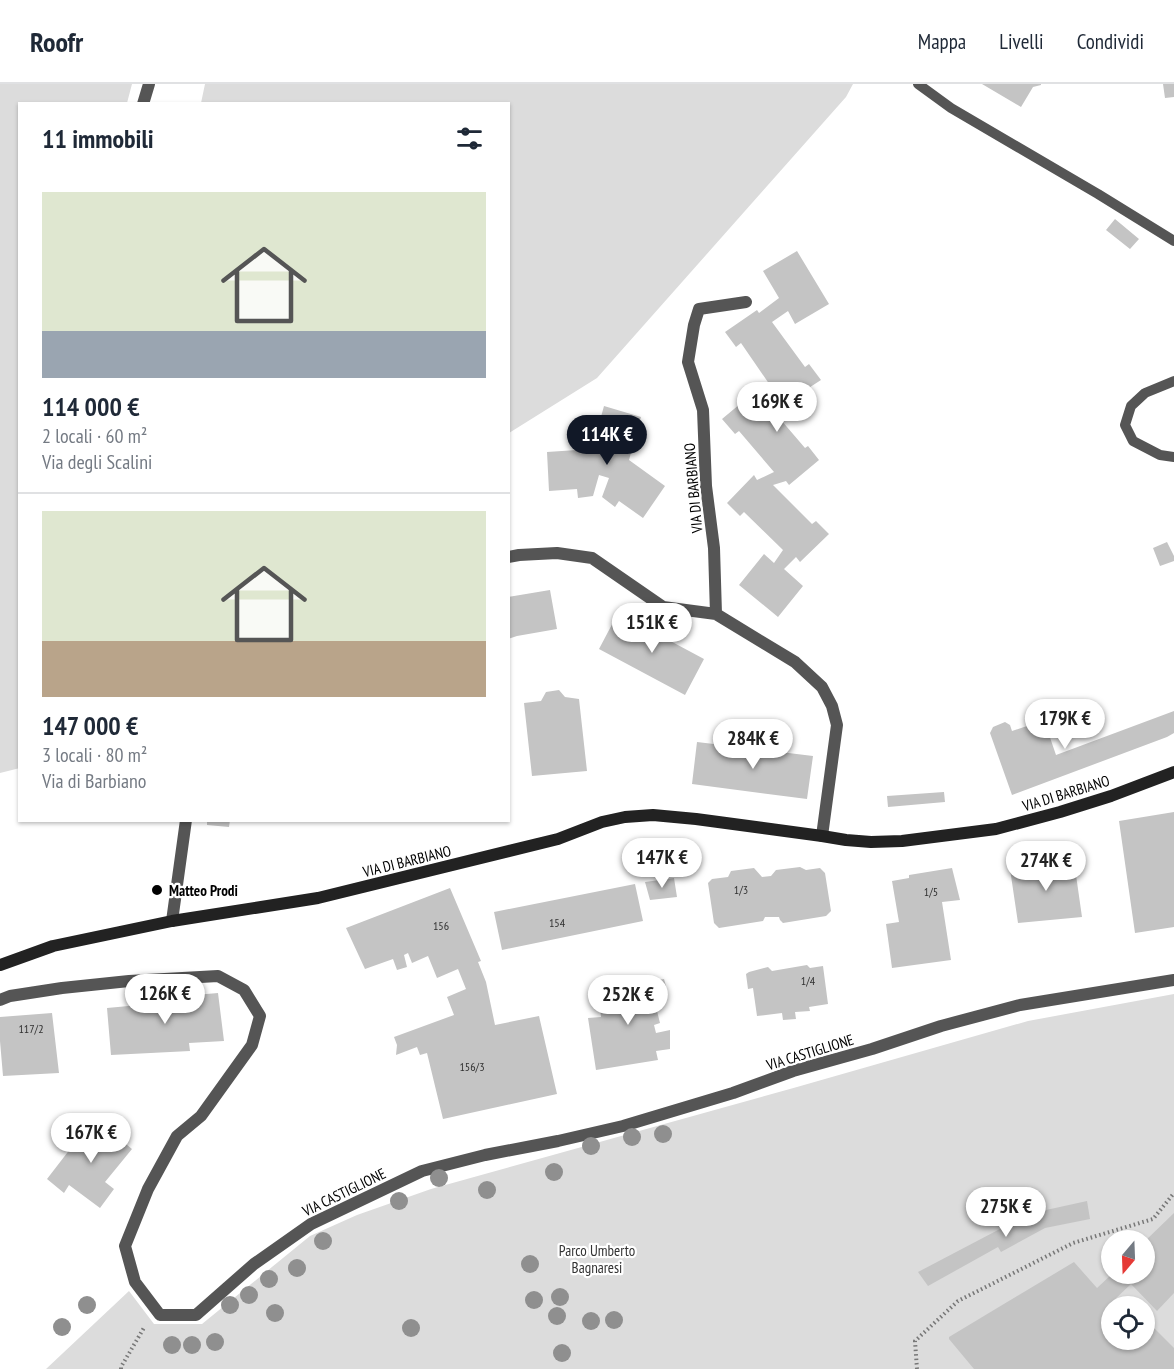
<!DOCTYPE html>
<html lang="it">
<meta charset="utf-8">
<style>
body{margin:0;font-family:"PT Sans Narrow",sans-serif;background:#f6f6f7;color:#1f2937;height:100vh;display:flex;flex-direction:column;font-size:22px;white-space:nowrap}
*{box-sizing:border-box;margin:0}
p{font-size:20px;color:#747a83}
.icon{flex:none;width:33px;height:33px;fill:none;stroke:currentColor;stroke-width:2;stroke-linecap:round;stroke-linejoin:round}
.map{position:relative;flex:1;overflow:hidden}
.details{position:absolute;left:18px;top:18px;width:492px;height:720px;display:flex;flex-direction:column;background:#fff;border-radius:0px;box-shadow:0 2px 4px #0004}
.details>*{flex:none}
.needle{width:39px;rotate:199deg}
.controls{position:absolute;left:1101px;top:1146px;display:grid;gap:12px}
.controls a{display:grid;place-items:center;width:54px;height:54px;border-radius:50%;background:#fff;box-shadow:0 2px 4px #0004;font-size:30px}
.price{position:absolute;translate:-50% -51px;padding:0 14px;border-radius:21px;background:#fff;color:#222;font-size:20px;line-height:39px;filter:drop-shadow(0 2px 3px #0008)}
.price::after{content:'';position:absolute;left:50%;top:36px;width:18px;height:14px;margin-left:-9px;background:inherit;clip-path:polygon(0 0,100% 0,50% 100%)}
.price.on{background:#111827;color:#fff}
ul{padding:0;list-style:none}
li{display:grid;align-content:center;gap:12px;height:318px;padding:0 24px}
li+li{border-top:2px solid #e0e1e3}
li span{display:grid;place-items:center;height:186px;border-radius:0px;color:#555}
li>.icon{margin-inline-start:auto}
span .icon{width:108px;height:108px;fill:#fffc;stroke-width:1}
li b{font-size:26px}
h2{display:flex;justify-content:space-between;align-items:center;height:72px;padding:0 24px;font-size:26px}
header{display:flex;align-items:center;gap:36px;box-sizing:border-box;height:84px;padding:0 30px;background:#fff;border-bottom:2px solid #e0e1e3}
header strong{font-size:28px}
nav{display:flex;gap:33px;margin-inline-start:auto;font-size:21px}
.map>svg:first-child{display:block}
.green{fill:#dcdcdc;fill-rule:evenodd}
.building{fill:#c4c4c4}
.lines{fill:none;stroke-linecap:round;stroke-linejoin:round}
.path{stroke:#777;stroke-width:4;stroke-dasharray:1.5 3;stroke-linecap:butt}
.lane{stroke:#555;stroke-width:10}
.street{stroke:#555;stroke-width:12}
.secondary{stroke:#222;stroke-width:12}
.tree{fill:#8f8f8f}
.poi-dot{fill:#000;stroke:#fff;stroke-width:2}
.labels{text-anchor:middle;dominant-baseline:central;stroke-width:4.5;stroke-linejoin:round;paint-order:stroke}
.number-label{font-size:12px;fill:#313131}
.street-label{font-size:15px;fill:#000;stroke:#fff}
.poi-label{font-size:15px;font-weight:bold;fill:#000;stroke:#fff;text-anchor:start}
.park-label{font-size:15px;fill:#333;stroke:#fff}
</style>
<header>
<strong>Roofr</strong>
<nav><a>Mappa</a><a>Livelli</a><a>Condividi</a></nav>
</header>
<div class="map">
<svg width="1174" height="1285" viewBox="0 0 1174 1285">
<rect width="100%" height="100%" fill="#fff"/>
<!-- green -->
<path class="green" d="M0 0H132L127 19 20 20V684L0 689Z
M205 0H853L846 13 597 294 509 349 508 20 201 19Z
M1174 910V1285H46L129 1207 154 1240H202L310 1152 357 1131 431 1105 797 1003 1028 937ZM1112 1156H1144V1190H1112ZM1112 1222H1144V1256H1112Z"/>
<!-- building -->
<path class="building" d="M982 0H1041V1L1033 3 1021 23Z
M1163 0H1174V13L1165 14Z
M1115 135 1139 155 1130 165 1106 146Z
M797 167 829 220 795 240 788 227 772 238 805 283 809 280 821 296 787 318 783 312 769 322 805 364 808 362 819 376 789 401 786 397 773 401 812 440 816 437 829 450 800 478 796 473 784 485 803 502 778 533 739 501 764 470 774 479 783 466 744 428 740 432 727 419 754 391 757 396 774 388 739 347 735 350 722 335 752 310 755 314 772 304 741 259 736 263 725 248 757 226 759 229 779 214 763 187Z
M604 322 641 333 629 376 665 402 643 434 619 417 615 423 602 413 609 394 599 391 593 412 578 414 577 405 549 407 547 368 592 365Z
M1167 458 1174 472V477L1160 482 1153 464Z
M550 506 557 545 517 552 508 555V513Z
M618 529 704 575 685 611 599 565Z
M559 606 565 613 579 615 587 687 532 692 524 619 541 617 546 608Z
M1174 627V649L1167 653 1012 711 990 649 993 643 1005 638 1010 641 1012 647 1030 641 1029 638 1031 634 1041 631 1043 633 1056 671Z
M697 658 813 672 807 715 692 700Z
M944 708 945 718 888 723 887 712Z
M1174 728V843L1135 849 1119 737Z
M207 736H230L229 743 207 741Z
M1074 777 1082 833 1018 839 1010 785Z
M800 783 806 786 820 784 825 789 831 827 826 832 783 839 780 836 779 833H765L763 837 719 844 714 839 708 799 712 795 728 793 731 787 754 784 762 793 771 792 776 786Z
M952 784 960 816 942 818 951 876 892 884 886 840 899 838 892 797 909 794V791Z
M674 794 677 813 650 816 645 798Z
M635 800 643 837 502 866 494 828Z
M450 804 481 877 478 878 486 898 495 941 539 932 557 1010 443 1035 427 969 420 971 417 963 396 971 397 961 394 953 454 931 447 913 466 905 458 885 437 894 428 872 412 879 408 869 404 871 407 883 397 886 393 875 365 885 346 844Z
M807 881 810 884 823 882 828 920 809 923 810 927 795 928 796 935 783 936 782 929 757 932 753 904 748 905 746 890 749 888 768 883 772 887Z
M664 895 666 902 655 919 660 939 654 941 656 949 670 946V965L656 967 658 976 596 986 588 934 601 933 598 907Z
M218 909 224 957 189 959 190 967 111 971 107 924 172 918V913Z
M52 929 59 989 3 992 0 957V933Z
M94 1034 132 1065 105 1098 114 1105 100 1124 69 1101 64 1109 47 1095Z
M1087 1117 1090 1135 1045 1144 1001 1168 998 1163 928 1202 918 1188 1036 1126 1037 1128Z
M1174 1129V1209L1157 1227 1131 1200 1111 1219 1114 1222H1112V1256H1144V1249L1152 1242 1174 1264V1285H974L949 1255V1253L1074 1178 1097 1204 1112 1190H1144V1158Z"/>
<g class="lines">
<!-- path -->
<path class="path" d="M121 1285V1283L145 1242
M917 1285 915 1257 958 1217 1073 1159 1153 1135 1174 1109"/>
<!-- lane -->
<path class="lane" d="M918 0 951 24 1098 110 1174 157
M1174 297 1145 309 1131 322 1125 341 1133 357 1160 371 1174 373"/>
<!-- street -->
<path class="street" d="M143 20 149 0
M746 218 699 225 694 241 688 278 703 326 706 402 714 464 716 530 795 578 822 603 832 622 837 641 822 752
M508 473 519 471 557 469 592 474 663 523 716 530
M172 837 186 736
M0 916 10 912 62 904 129 897 218 892 244 906 260 932 252 961 201 1032 177 1052 148 1105 125 1162 135 1198 160 1231H196L254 1180 311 1140 422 1087 485 1071 558 1057 623 1042 733 1009 793 987 872 965 941 942 1020 921 1174 896"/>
<!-- secondary -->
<path class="secondary" d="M0 881 53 862 172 837 318 814 558 755 602 738 625 733 653 731 696 735 822 752 846 756 871 758 902 757 996 745 1060 728 1111 712 1174 688"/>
</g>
<!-- trees -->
<g class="tree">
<circle cx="663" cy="1050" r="9"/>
<circle cx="632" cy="1053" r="9"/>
<circle cx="591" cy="1062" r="9"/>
<circle cx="554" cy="1088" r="9"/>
<circle cx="439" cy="1094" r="9"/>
<circle cx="487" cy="1106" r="9"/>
<circle cx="399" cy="1117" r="9"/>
<circle cx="323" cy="1157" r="9"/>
<circle cx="530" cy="1180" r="9"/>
<circle cx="297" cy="1184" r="9"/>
<circle cx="269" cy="1195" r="9"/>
<circle cx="249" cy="1211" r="9"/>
<circle cx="560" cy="1213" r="9"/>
<circle cx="534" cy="1216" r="9"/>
<circle cx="87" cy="1221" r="9"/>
<circle cx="230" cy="1221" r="9"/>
<circle cx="275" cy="1229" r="9"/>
<circle cx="557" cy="1232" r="9"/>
<circle cx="614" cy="1236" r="9"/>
<circle cx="591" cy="1237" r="9"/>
<circle cx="62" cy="1243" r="9"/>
<circle cx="411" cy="1244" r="9"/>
<circle cx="215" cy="1258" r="9"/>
<circle cx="172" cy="1261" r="9"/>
<circle cx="192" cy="1261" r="9"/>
<circle cx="562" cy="1269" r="9"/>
</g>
<!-- markers -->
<circle class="poi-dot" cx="157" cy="806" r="6"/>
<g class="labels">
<!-- number labels -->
<g class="number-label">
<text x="741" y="805">1/3</text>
<text x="931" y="807">1/5</text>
<text x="557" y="838">154</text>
<text x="441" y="841">156</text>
<text x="808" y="896">1/4</text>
<text x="31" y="944">117/2</text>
<text x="472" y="982">156/3</text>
</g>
<!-- street labels -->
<g class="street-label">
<text transform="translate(693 404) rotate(-95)">VIA DI BARBIANO</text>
<text transform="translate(1066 709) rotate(-17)">VIA DI BARBIANO</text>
<text transform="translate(407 777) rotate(-14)">VIA DI BARBIANO</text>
<text transform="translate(810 968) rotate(-17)">VIA CASTIGLIONE</text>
<text transform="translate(344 1108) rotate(-26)">VIA CASTIGLIONE</text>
</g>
<!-- poi labels -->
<g class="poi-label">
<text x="169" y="806">Matteo Prodi</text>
</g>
<!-- park labels -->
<g class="park-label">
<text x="597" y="1166">Parco Umberto<tspan x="597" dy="17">Bagnaresi</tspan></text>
</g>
</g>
</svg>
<div class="controls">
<a><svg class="needle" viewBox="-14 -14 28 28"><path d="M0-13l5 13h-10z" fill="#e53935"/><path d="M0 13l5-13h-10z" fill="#747a83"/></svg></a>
<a><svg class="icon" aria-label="locate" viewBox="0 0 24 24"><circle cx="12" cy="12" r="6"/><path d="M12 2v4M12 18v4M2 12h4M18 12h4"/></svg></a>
</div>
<b class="price" style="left:777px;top:349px">169K €</b>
<b class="price on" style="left:607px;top:382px">114K €</b>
<b class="price" style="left:652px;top:570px">151K €</b>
<b class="price" style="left:1065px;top:666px">179K €</b>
<b class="price" style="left:753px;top:686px">284K €</b>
<b class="price" style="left:662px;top:805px">147K €</b>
<b class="price" style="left:1046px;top:808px">274K €</b>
<b class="price" style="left:165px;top:941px">126K €</b>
<b class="price" style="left:628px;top:942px">252K €</b>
<b class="price" style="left:91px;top:1080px">167K €</b>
<b class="price" style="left:1006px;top:1154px">275K €</b>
<section class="details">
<h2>11 immobili<svg class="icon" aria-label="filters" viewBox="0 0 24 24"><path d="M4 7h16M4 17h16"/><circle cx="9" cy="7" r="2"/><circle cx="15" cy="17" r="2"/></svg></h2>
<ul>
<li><span style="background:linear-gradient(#dfe7d0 75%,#9aa5b1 0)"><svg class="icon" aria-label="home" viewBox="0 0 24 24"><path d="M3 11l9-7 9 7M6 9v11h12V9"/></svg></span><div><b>114 000 €</b><p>2 locali · 60 m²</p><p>Via degli Scalini</p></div></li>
<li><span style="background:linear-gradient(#dfe7d0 70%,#b9a48a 0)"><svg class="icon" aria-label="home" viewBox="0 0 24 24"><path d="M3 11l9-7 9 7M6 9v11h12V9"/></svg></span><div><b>147 000 €</b><p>3 locali · 80 m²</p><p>Via di Barbiano</p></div></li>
</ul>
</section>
</div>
